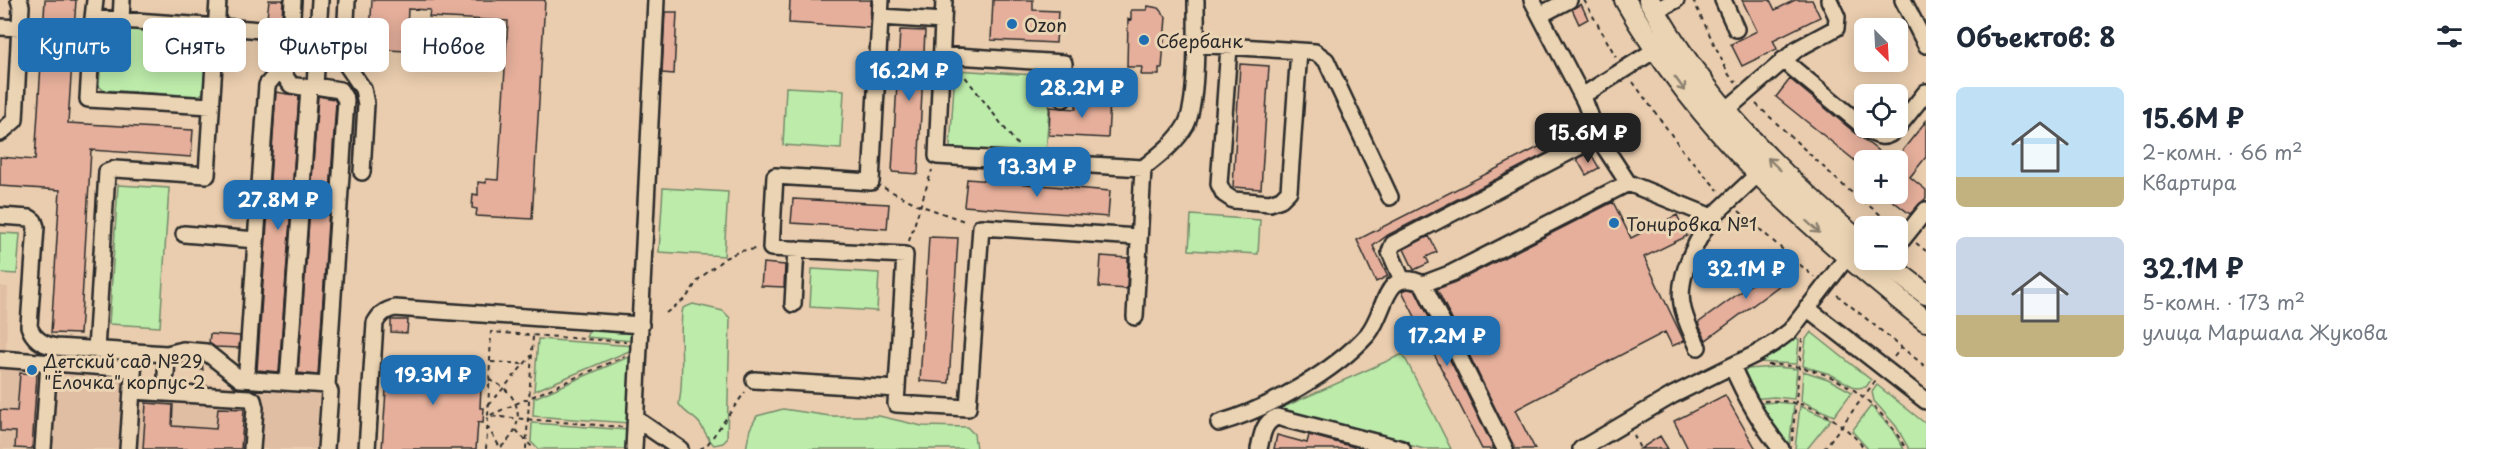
<!DOCTYPE html>
<html lang="ru">
<meta charset="utf-8">
<style>
body{margin:0;font-family:"Playpen Sans",sans-serif;background:#f2f2f3;color:#1f2937;height:100vh;display:flex;flex-direction:column;font-size:22px;white-space:nowrap}
*{box-sizing:border-box;margin:0}
p{font-size:20px;color:#747a83}
.icon{flex:none;width:33px;height:33px;fill:none;stroke:currentColor;stroke-width:2;stroke-linecap:round;stroke-linejoin:round}
.map{position:relative;flex:1;overflow:hidden}
.panel{display:flex;flex-direction:column;background:#fff;width:570px}
.panel>*{flex:none}
.hud{position:absolute;left:18px;top:18px;width:570px;height:54px;display:flex;gap:12px}
.needle{width:39px;rotate:156deg}
.fabs{position:absolute;left:1854px;top:18px;display:grid;gap:12px}
.fabs a{display:grid;place-items:center;width:54px;height:54px;border-radius:9px;background:#fff;box-shadow:0 3px 15px #0003;font-size:30px}
.price{position:absolute;translate:-50% -51px;padding:0 14px;border-radius:12px;background:#1f6fb2;color:#fff;font-size:20px;line-height:39px;filter:drop-shadow(0 2px 3px #0008)}
.price::after{content:'';position:absolute;left:50%;top:36px;width:18px;height:14px;margin-left:-9px;background:inherit;clip-path:polygon(0 0,100% 0,50% 100%)}
.price.current{background:#222;color:#fff}
ul{padding:0;list-style:none}
li{display:flex;align-items:center;gap:18px;height:150px;padding:0 30px}
li span{display:grid;place-items:center;flex:none;width:168px;height:120px;border-radius:9px;color:#555}
li>.icon{margin-inline-start:auto}
span .icon{width:72px;height:72px;fill:#fffc;stroke-width:1}
li b{font-size:26px}
h2{display:flex;justify-content:space-between;align-items:center;height:72px;padding:0 30px;font-size:26px}
.tag{padding:0 21px;border-radius:9px;background:#fff;box-shadow:0 3px 15px #0003;font-size:21px;line-height:54px}
.tag.current{background:#1f6fb2;color:#fff}
main{display:flex;flex:1;min-height:0}
.map>svg:first-child{display:block}
.built{fill:#e0bea3}
.green{fill:#bcebaa;stroke:#748b6a;stroke-width:1.5}
.building{fill:#e5af9b;stroke:#2b2b2b;stroke-width:1.5}
.lines{fill:none;stroke-linecap:round;stroke-linejoin:round}
.minor-casing{stroke:#2b2b2b;stroke-width:20}
.major-casing{stroke:#2b2b2b;stroke-width:24}
.path{stroke:#2b2b2b;stroke-width:2;stroke-dasharray:4.5 4.5;stroke-linecap:butt}
.minor{stroke:#ebd4b3;stroke-width:15}
.major{stroke:#ebd4b3;stroke-width:20}
.oneway{stroke:#8b806f}
.poi-dot{fill:#1f6fb2;stroke:#ebd4b3;stroke-width:2}
.labels{text-anchor:middle;dominant-baseline:central;stroke-width:6;stroke-linejoin:round;paint-order:stroke}
.poi-label{font-size:18px;fill:#2b2b2b;stroke:#ebd4b3;text-anchor:start}
</style>
<main>
<div class="map">
<svg width="1926" height="449" viewBox="0 0 1926 449">
<rect width="100%" height="100%" fill="#eacdae"/>
<filter id="ink" filterUnits="userSpaceOnUse"><feTurbulence type="fractalNoise" baseFrequency=".0167" numOctaves="2"/><feDisplacementMap in="SourceGraphic" scale="12" xChannelSelector="R" yChannelSelector="G"/><feConvolveMatrix kernelMatrix="1 2 1 2 8 2 1 2 1" color-interpolation-filters="sRGB"/></filter>
<g filter="url(#ink)">
<!-- built -->
<path class="built" d="M0 286 8 287 6 351 64 356 65 375 319 391 316 449H0Z"/>
<!-- green -->
<path class="green" d="M108 27 202 33 207 39 204 92 198 96 103 90 99 86 103 32Z
M955 70 1051 76 1046 154 950 148Z
M786 87 844 90 841 149 783 145Z
M118 185 169 188 160 327 109 324Z
M663 188 728 192 724 256 659 252Z
M1191 215 1260 220 1258 254 1189 250Z
M0 233 20 234 17 274 0 273Z
M812 269 879 273 877 311 810 307Z
M693 304 723 311 730 318 727 439 723 443 714 445C707 438 705 431 700 424 694 416 685 414 679 404 685 373 679 344 682 313L683 308Z
M594 328 629 330 633 333 634 341 586 337 588 333Z
M1811 332 1871 380 1866 387 1856 388 1830 374 1803 366 1806 339Z
M1793 336 1799 340 1797 364 1756 362 1777 351Z
M538 339 634 346V349L534 391Z
M1403 354 1451 449H1424L1277 410Z
M633 355 629 423 533 416 534 398Z
M1776 367 1797 369 1794 399 1774 397 1751 399 1739 371 1747 369Z
M1803 371 1828 379 1852 392 1834 416 1801 401Z
M1877 385 1926 424V449H1909L1896 426 1874 401 1872 392Z
M1775 402 1794 404 1789 449H1784L1753 404Z
M1800 406 1831 419 1807 449H1795Z
M1871 406 1892 429 1904 449H1868L1852 431Z
M783 409 830 416H879L922 426 967 427 974 434 976 449H746L750 429 757 416Z
M532 423 628 430 627 449H538L531 442Z"/>
<!-- building -->
<path class="building" d="M45 0H76L68 123 193 130 191 157 91 150 80 334 51 333 60 190 0 186V157L35 160Z
M269 0H283L282 19 267 18Z
M372 0H545L532 219 476 216 477 209 472 208 473 194 478 195V182L486 183V179L498 180 508 21 429 17 430 10 408 9 406 51 369 49Z
M790 0H871L870 28 789 23Z
M993 0H1033V10L1058 11 1056 43 991 40Z
M1742 0H1770L1775 10 1795 0H1812L1820 17 1773 40 1777 49 1742 66 1731 44 1757 31Z
M1581 4 1588 19 1579 24 1572 9Z
M1148 6 1158 8 1166 17 1162 68H1159V75H1141L1142 67H1127L1128 19 1131 20V10H1147Z
M665 12H677L674 74 662 73Z
M900 30 925 31 918 174 892 172Z
M1240 64 1269 66 1261 189 1233 187Z
M1790 79 1859 136 1890 160H1864V168L1776 97Z
M276 92 299 96 279 372 257 370Z
M318 96 334 99 336 102 318 375 298 373Z
M1076 97 1110 99 1108 138 1049 135 1050 107 1076 109Z
M1926 121V157L1910 177 1926 190V198L1910 214 1884 194H1898V156Z
M1566 133 1570 141 1388 235 1373 246 1388 276 1376 282 1357 240Z
M1590 152 1599 168 1586 175 1577 159Z
M967 179 1110 191 1108 217 964 206Z
M793 199 889 204 887 229 791 223Z
M1613 202 1631 238 1677 215 1687 236 1644 257 1684 341 1672 346 1665 332 1515 410 1535 449H1515L1437 289 1456 282Z
M1429 236 1437 252 1426 257 1429 263 1414 270 1404 249Z
M929 237 958 238 949 383 920 381Z
M1101 256 1128 258 1127 289 1099 287Z
M1785 260 1795 274 1706 340 1698 323Z
M763 263 785 265 784 287 761 286Z
M1408 289 1416 291 1494 449H1482L1402 291Z
M391 320H408L407 333 391 332Z
M210 334 240 336 239 348 215 347 209 343Z
M452 358 475 359 474 366H482L480 408H484L483 423 478 422 476 449H382L388 361 452 365Z
M183 360 202 361 203 370 182 368Z
M20 373 37 374 32 449 15 448 16 432 0 431V410L17 411Z
M1725 395 1756 449H1688L1674 421Z
M146 403 173 405 172 426 216 429 218 408 244 409 241 449H143Z
M1277 435 1307 443 1309 435 1354 447V449H1274Z
M1660 436 1668 449H1640Z"/>
<g class="lines">
<defs>
<path id="minor" d="M347 0 344 61 363 89 366 104 362 172
M881 0 871 182 775 176 771 248 905 255 896 404 968 408 981 227 1138 237
M944 0 937 156 1143 168C1158 156 1176 143 1186 125 1198 102 1196 29 1196 0
M1532 0 1585 102 1598 137
M1723 0 1736 29
M1903 0 1926 45
M1655 11 1676 0
M1540 15 1569 0
M881 17 943 21
M93 18 95 0
M121 20 122 0
M0 27 20 28
M282 31 280 69 291 85 309 88
M291 32 293 0
M1195 44 1315 52 1326 60 1390 197
M1229 47 1219 184 1224 194 1233 200 1270 203 1281 199 1289 191 1299 51
M941 55 1064 63 1063 99
M1783 60 1864 127
M315 86 340 90 346 100 327 385
M1582 96 1655 50
M211 106 88 99 93 18 318 34
M1725 111 1797 49 1836 28 1837 17 1829 0
M1898 127 1926 92
M1865 128C1877 137 1886 141 1897 128
M0 133 15 120 21 6 19 0
M0 216 30 218 34 221 36 227 29 326C33 339 44 345 56 347L167 354 183 350 206 352 240 379 327 385 330 392 326 449
M184 234 256 240
M1898 245 1926 210
M1402 280 1390 252 1393 244 1598 137 1628 183
M1423 284 1505 449
M793 304 796 249
M1807 308 1926 401
M1135 317 1143 168
M1698 347C1692 333 1684 319 1682 304 1677 276 1697 240 1712 217
M96 350 107 172 115 169 207 175 218 0
M0 359 133 369
M1732 366C1745 396 1760 423 1781 449
M247 370 267 85 280 69
M166 375 167 354
M754 380 897 389
M288 382 309 88 315 86 320 0
M132 391 249 398 253 400 255 408 252 449
M636 419 680 449
M1219 423C1268 409 1334 372 1368 334 1380 319 1383 296 1394 285 1403 277 1413 279 1423 284L1452 273 1628 183 1712 217 1757 175
M43 449 49 363
M128 449 134 359
M367 449 375 323C380 314 385 310 395 308L641 325
M634 449 656 0
M1259 449C1262 436 1263 422 1277 417L1402 449
M1581 449 1673 395 1756 354 1774 343 1790 331 1847 257"/>
<path id="major" d="M1625 0C1702 135 1807 225 1926 321
M1649 0C1703 97 1779 175 1864 245
M1882 260 1926 294"/>
</defs>
<!-- minor casing -->
<use href="#minor" class="minor-casing"/>
<!-- major casing -->
<use href="#major" class="major-casing"/>
<!-- path -->
<path class="path" d="M1584 0 1616 57
M1693 0 1729 75 1736 82
M960 70 1019 147
M1633 82 1684 152 1718 190
M1756 104 1846 188 1895 226
M884 188 919 205 967 222
M1739 211 1814 277
M909 241 932 170
M1916 243 1926 251
M1837 295 1926 367
M666 313 686 298 699 279 725 258 740 251 756 249
M1894 357 1902 347
M491 362 524 364
M1768 365C1829 363 1877 397 1906 449
M489 380C523 392 528 429 498 449
M1764 401C1806 398 1839 417 1865 449
M489 405 532 355
M487 426 501 449
M622 427 488 416 491 332 626 342
M516 430 534 449
M1634 435 1640 449
M1792 441 1802 339
M486 449 488 416 625 356
M526 449 533 336
M700 449 707 445 745 392
M1824 449 1876 380"/>
<!-- minor -->
<use href="#minor" class="minor"/>
<!-- major -->
<use href="#major" class="major"/>
</g>
<!-- one-way arrows -->
<defs><path id="oneway-shaft" d="M-6 0H5M1.5-3L5.5 0L1.5 3" fill="none" stroke-width="1.6" stroke-linecap="round" stroke-linejoin="round" transform="scale(1.5)"/></defs>
<g class="oneway">
<use href="#oneway-shaft" transform="translate(1680 84) rotate(54)"/>
<use href="#oneway-shaft" transform="translate(1774 164) rotate(-136)"/>
<use href="#oneway-shaft" transform="translate(1813 227) rotate(42)"/>
</g>
</g>
<!-- markers -->
<g class="poi-dot">
<circle cx="1012" cy="24" r="6"/>
<circle cx="1144" cy="40" r="6"/>
<circle cx="1614" cy="223" r="6"/>
<circle cx="32" cy="370" r="6"/>
</g>
<g class="labels">
<!-- poi labels -->
<g class="poi-label">
<text x="1024" y="24">Ozon</text>
<text x="1156" y="40">Сбербанк</text>
<text x="1626" y="223">Тонировка №1</text>
<text x="44" y="360">Детский сад №29<tspan x="44" dy="21">"Ёлочка" корпус 2</tspan></text>
</g>
</g>
</svg>
<div class="fabs">
<a><svg class="needle" viewBox="-14 -14 28 28"><path d="M0-13l5 13h-10z" fill="#e53935"/><path d="M0 13l5-13h-10z" fill="#747a83"/></svg></a>
<a><svg class="icon" aria-label="locate" viewBox="0 0 24 24"><circle cx="12" cy="12" r="6"/><path d="M12 2v4M12 18v4M2 12h4M18 12h4"/></svg></a>
<a>+</a>
<a>−</a>
</div>
<b class="price" style="left:909px;top:102px">16.2M ₽</b>
<b class="price" style="left:1082px;top:119px">28.2M ₽</b>
<b class="price current" style="left:1588px;top:164px">15.6M ₽</b>
<b class="price" style="left:1037px;top:198px">13.3M ₽</b>
<b class="price" style="left:278px;top:231px">27.8M ₽</b>
<b class="price" style="left:1746px;top:300px">32.1M ₽</b>
<b class="price" style="left:1447px;top:367px">17.2M ₽</b>
<b class="price" style="left:433px;top:406px">19.3M ₽</b>
<div class="hud">
<a class="tag current">Купить</a>
<a class="tag">Снять</a>
<a class="tag">Фильтры</a>
<a class="tag">Новое</a>
</div>
</div>
<section class="panel">
<h2>Объектов: 8<svg class="icon" aria-label="filters" viewBox="0 0 24 24"><path d="M4 7h16M4 17h16"/><circle cx="9" cy="7" r="2"/><circle cx="15" cy="17" r="2"/></svg></h2>
<ul>
<li><span style="background:linear-gradient(#bfe0f5 75%,#c2b280 0)"><svg class="icon" aria-label="home" viewBox="0 0 24 24"><path d="M3 11l9-7 9 7M6 9v11h12V9"/></svg></span><div><b>15.6M ₽</b><p>2-комн. · 66 m²</p><p>Квартира</p></div></li>
<li><span style="background:linear-gradient(#c9d6e8 65%,#c2b280 0)"><svg class="icon" aria-label="home" viewBox="0 0 24 24"><path d="M3 11l9-7 9 7M6 9v11h12V9"/></svg></span><div><b>32.1M ₽</b><p>5-комн. · 173 m²</p><p>улица Маршала Жукова</p></div></li>
</ul>
</section>
</main>
